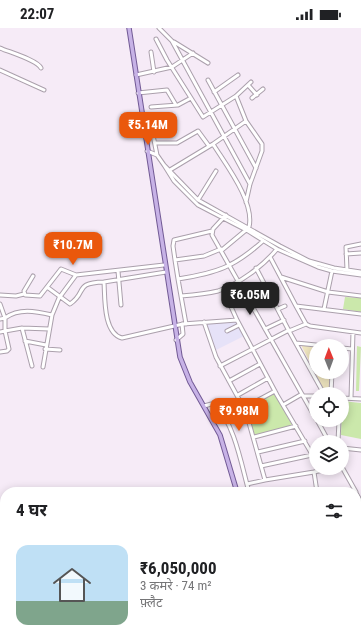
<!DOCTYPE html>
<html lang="hi">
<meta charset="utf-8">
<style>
body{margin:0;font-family:"Roboto Condensed","Noto Sans Devanagari",sans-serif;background:#f6f6f6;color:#202124;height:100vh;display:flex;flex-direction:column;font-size:15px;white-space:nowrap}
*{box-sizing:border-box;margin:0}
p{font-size:13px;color:#757577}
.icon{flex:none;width:22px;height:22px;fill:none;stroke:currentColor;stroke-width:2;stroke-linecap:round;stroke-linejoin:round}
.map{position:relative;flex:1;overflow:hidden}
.sheet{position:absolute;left:0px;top:459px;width:361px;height:156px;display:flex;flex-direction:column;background:#fff;border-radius:16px 16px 0 0;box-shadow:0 2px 10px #0003}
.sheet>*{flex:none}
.needle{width:26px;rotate:359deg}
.tools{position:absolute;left:309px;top:311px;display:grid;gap:8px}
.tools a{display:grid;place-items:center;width:40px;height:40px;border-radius:50%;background:#fff;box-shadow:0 2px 10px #0003;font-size:20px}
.price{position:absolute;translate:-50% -34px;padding:0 9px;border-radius:8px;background:#ea580c;color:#fff;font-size:13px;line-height:26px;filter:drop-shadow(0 1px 2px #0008)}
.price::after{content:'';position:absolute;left:50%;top:24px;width:12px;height:9px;margin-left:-6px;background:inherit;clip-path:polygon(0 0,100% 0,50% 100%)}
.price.active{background:#222;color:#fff}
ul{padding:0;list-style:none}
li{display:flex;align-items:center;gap:12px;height:100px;padding:0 16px}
li span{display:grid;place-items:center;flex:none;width:112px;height:80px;border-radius:12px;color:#555}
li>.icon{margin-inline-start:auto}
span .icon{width:48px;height:48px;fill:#fffc;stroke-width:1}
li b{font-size:17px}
h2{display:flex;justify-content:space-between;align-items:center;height:48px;padding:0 16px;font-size:17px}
.status{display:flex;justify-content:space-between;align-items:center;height:28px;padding:0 20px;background:#fff;direction:ltr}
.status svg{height:11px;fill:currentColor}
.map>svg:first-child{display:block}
.education{fill:#e6e2f8}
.green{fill:#cbe8ab}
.sand{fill:#f0e6c0}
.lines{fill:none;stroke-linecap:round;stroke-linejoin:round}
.minor-casing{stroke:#aba0ac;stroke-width:5}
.major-casing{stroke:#725a95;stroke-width:5.5}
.minor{stroke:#fff;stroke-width:3}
.major{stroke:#c7b2e6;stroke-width:3.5}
</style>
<div class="status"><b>22:07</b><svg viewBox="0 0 49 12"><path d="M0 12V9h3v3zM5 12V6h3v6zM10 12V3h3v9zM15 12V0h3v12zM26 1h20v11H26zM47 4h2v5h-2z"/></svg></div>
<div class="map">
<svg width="361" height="615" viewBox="0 0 361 615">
<rect width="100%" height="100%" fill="#f6ebf7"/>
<!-- education -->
<path class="education" d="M236 293 244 308 214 323 206 295Z"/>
<!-- green -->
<path class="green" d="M345 269 361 270V284L343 281Z
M357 318 361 319 359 363H356Z
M275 365 293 399 255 408 246 380Z
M342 373 361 375V384H357H361V411L341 407Z"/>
<!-- sand -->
<path class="sand" d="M301 317 316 319V344H331L330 366H326Z"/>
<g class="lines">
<defs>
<path id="minor" d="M159 0 172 13 250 156
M156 11 167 32 203 89 236 68 251 54
M174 14 208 35
M0 20C9 24 37 32 41 40
M151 24 154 44
M0 42 44 62
M136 47 172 39 193 25
M208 52 256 140
M248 57 257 67
M214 64 238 47
M138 65 167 62 176 77
M236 68 246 93 262 116V123L250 156 246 174
M252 70 263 61
M151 79 178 77 191 70
M153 107 157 127
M155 115H177L198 103 209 118
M213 116C226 137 255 174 249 199
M147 123 157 127 164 137 198 172 280 218 309 233 334 240 361 244
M164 137 174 153 198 177 248 203 277 221 318 239 332 243 361 247
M170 142 213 116 246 93
M198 172 216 143
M226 187 213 201 212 207 316 391
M222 222 246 202
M346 226 361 225
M270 229 296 278 361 286
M175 232 173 218 174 212 212 203
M256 240 289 303 306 296
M347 242 346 219 361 216
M118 243 121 277
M76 247 164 237
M33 248 24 263 25 267 40 268 61 241 76 247 59 270 52 287
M281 249 328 264 361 268
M178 251 175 232 204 228 221 221
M104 254 166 244
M47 259 70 276C88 264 73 255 104 254 105 269 103 305 122 310L183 296 237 292 277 367 316 433
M223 261 237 292
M0 267 16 268 24 266
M181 268 178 251C217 245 234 239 263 213
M0 276 5 290 0 291
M296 278 306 296 310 298 361 305
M278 281 285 278
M324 281 332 243
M204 294 216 329 246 384 265 452 314 444
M186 296 181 268C194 267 206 266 218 263 239 256 263 238 277 221
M22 300 32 338
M265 301 284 292
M227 303 239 297
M289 303 324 366
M0 304 5 303 9 321 7 323 0 324
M176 312 183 306 182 296
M25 313 46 317
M296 315 326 318
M342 320 352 321
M45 321 60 322
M220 338 289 302
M43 339 52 287C35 283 19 280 5 290V303L22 300 49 301
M229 353 260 336
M331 366 332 344
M238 367 268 350
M304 368H316
M342 370 361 371
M351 370 353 304
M283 377 302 366
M204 378 215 375C235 398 241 435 249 464
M225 390 275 363
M317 392 329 414
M254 409 296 398
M338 414 339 392
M342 420 361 422
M258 424 305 413
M261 438 312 427
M342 439 356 464
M247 456 265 452
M317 464 314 444 332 440
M356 465 361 474
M356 478 361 489
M356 502H361
M356 526 361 525
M356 535 361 534
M356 547 361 546
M361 556H359L361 561
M356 604 361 603
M293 610 295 615
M317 610 318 615
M336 610 337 615"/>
<path id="major" d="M129 0 180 329 190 354 220 407 237 464
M281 610 283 615"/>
</defs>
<!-- minor casing -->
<use href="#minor" class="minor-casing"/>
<!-- major casing -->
<use href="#major" class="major-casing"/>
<!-- minor -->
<use href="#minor" class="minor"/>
<!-- major -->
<use href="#major" class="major"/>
</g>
</svg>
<div class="tools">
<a><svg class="needle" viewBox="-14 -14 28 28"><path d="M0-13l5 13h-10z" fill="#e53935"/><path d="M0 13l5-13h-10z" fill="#757577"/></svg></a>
<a><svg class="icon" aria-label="locate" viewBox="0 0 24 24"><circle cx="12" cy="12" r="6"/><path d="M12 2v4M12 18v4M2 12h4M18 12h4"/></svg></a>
<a><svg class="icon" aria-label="layers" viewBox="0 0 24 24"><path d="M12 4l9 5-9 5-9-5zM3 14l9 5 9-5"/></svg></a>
</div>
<b class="price" style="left:148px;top:118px">₹5.14M</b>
<b class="price" style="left:73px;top:238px">₹10.7M</b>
<b class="price active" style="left:250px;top:288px">₹6.05M</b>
<b class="price" style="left:239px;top:404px">₹9.98M</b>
<section class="sheet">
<h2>4 घर<svg class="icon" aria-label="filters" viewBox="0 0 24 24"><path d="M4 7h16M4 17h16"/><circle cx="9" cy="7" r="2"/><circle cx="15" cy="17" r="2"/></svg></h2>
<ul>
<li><span style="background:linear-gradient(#bfe0f5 70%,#7fa58c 0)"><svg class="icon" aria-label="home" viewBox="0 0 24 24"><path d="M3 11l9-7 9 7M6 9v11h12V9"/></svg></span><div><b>₹6,050,000</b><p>3 कमरे · 74 m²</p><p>फ़्लैट</p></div></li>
</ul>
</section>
</div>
